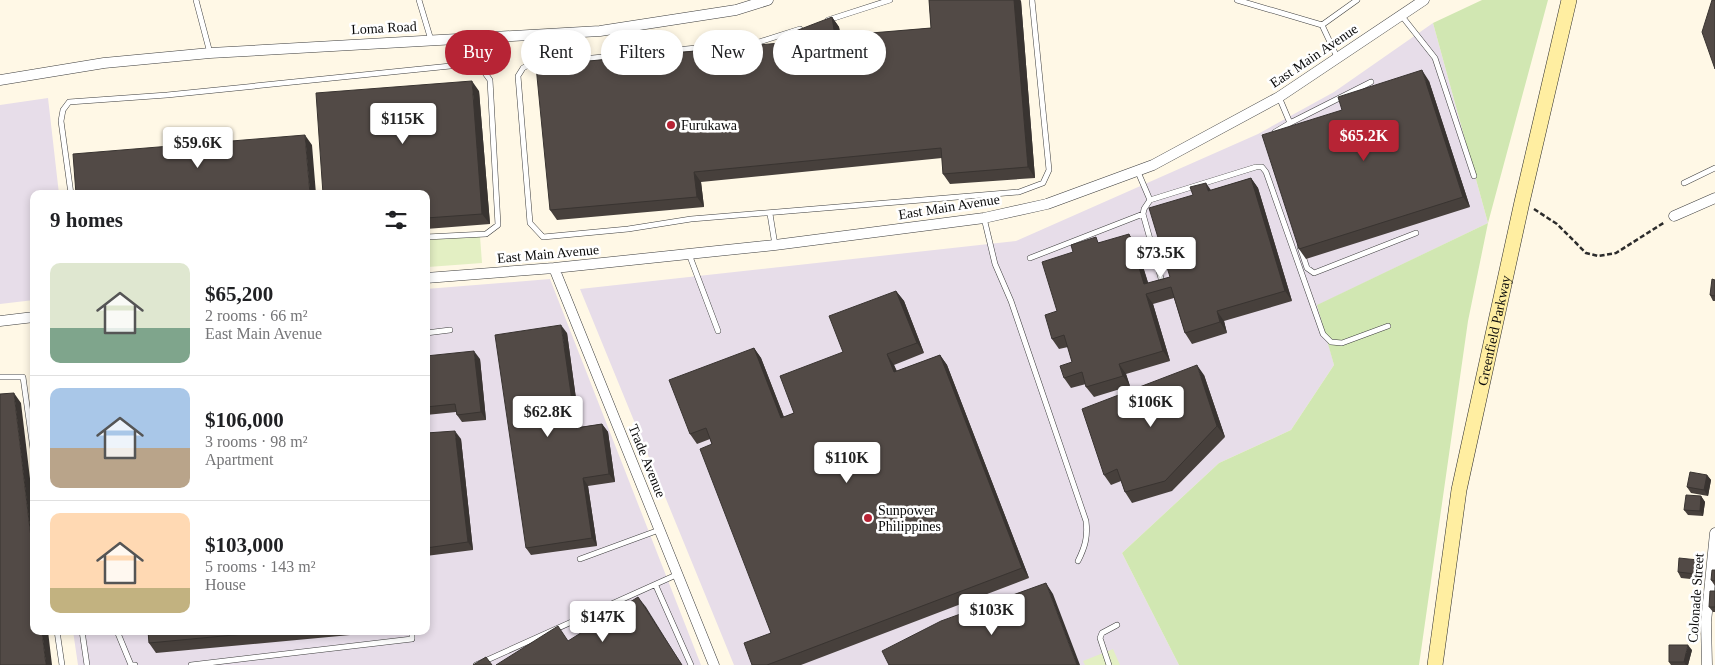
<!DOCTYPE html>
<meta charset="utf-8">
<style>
body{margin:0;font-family:Georgia,serif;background:#f2f2f2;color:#202124;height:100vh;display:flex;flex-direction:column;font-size:19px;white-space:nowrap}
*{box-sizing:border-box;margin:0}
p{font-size:16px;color:#757577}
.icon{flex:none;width:28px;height:28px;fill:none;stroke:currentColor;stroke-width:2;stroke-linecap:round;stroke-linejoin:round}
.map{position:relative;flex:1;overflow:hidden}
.details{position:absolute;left:30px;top:190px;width:400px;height:445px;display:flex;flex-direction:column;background:#fff;border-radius:10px;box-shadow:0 2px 8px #0003}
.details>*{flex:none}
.guide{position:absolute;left:445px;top:30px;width:475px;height:45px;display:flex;gap:10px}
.price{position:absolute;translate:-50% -42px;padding:0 11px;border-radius:5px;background:#fff;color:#222;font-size:16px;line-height:32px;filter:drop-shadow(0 1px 2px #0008)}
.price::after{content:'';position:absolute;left:50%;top:30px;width:15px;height:11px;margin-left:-8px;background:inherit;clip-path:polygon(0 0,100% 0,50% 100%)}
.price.current{background:#b72435;color:#fff}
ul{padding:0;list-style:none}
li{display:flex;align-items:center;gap:15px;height:125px;padding:0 20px}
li+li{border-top:1px solid #e0e0e0}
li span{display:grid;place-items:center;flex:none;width:140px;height:100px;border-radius:10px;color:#555}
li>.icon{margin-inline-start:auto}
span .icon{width:60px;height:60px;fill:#fffc;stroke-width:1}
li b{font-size:21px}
h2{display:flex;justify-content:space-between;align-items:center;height:60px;padding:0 20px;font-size:21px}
.tag{padding:0 18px;border-radius:22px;background:#fff;box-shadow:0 2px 8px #0003;font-size:18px;line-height:45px}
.tag.current{background:#b72435;color:#fff}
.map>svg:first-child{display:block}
.industrial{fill:#e7dde9}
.grass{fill:#d1e7b2}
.pitch{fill:#e3efc3}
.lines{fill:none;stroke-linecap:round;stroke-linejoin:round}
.service-casing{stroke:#3d3d3d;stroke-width:6}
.minor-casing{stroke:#3d3d3d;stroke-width:11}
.secondary-casing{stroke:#2c2c2c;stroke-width:16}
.path{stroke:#2c2c2c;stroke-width:2.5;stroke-dasharray:5 2.5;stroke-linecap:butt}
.service{stroke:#fff;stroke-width:5}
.minor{stroke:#fff;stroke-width:10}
.secondary{stroke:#ffeea1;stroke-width:15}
.wall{fill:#47403c}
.shaded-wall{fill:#393431}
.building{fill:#524a46;stroke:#393431}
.poi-dot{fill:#b72435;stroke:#fff;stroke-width:2}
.labels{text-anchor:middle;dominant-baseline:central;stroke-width:5;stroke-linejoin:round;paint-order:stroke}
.street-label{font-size:14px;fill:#0a0a0a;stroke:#fff}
.poi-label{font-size:14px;fill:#0a0a0a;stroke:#fff;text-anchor:start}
</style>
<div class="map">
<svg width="1715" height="665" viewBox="0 0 1715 665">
<rect width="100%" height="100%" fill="#fff8e6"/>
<!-- industrial -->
<path class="industrial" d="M1433 23 1488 223 1318 305 1334 365 1291 430 1219 463 1122 553 1179 665H734L580 289 1016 241 1258 134 1334 92Z
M48 98 59 194H34V300L0 304V105Z
M550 279 701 665H78L73 631H426V289Z"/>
<!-- grass -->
<path class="grass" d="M1482 0H1548L1488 223 1468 321 1419 665H1179L1122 553 1219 463 1291 430 1334 365 1317 305 1488 223 1433 23Z"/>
<!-- pitch -->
<path class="pitch" d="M480 236 482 263 428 267 426 240Z
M1113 649 1120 665H1085L1083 661Z"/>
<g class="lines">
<defs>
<path id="service" d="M196 0 210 53
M419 0 431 40
M1237 0 1322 25 1337 57
M1401 15 1435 58 1474 176
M828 20 890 0
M1322 25 1357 0
M800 29 759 42 530 64 523 68 518 76 530 223 543 237 628 229 691 219 1019 192 1043 183 1049 170 1032 0
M1279 97 1290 123 1371 82
M1275 132 1290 123
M1138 172 1150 200 1144 209 1143 214 1162 282
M1684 183 1715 168
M71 194 61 121 63 110 69 102 167 95 470 64 482 69 490 80 498 225 486 234 426 237
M1150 200 1256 167H1262L1266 172 1323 334 1331 342 1342 343 1388 326
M770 214 775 245
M984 218 995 264 1011 301 1086 521C1088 537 1085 547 1078 561
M1300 247 1307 268 1314 273 1416 233
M689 254 718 331
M1030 258 1143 214
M426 333 450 330
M0 377H23L34 456
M580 559 659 530
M656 586 691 665
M57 631 62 665
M82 631 87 665
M117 631 131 665H135
M191 665 412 639V631
M476 665 676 575
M1109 665 1100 638 1102 633 1117 625"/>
<path id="minor" d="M0 80 104 63 210 53 600 31 736 10 768 0
M1674 216 1715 198
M554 268 714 665
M426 278 554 268 775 245 984 218 1047 204 1153 165 1279 97 1424 0
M0 321 34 317
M1707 665 1706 622 1715 533"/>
<g id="secondary">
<path id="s1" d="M1435 665 1459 490 1522 202 1569 0"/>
</g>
</defs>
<!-- service casing -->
<use href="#service" class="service-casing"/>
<!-- minor casing -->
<use href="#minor" class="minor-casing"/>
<!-- secondary casing -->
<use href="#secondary" class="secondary-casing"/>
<!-- path -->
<path class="path" d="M1534 209 1557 224 1586 253 1598 256 1616 253 1665 222"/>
<!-- service -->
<use href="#service" class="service"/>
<!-- minor -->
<use href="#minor" class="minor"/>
<!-- secondary -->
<use href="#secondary" class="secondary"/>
</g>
<!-- wall -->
<path class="wall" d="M929 0H1020L1021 1 1035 178 950 184 943 174 942 158 701 182 704 207 557 220 550 210 780 43 832 17 839 27 841 36 931 28Z
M1429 81 1470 207 1306 259 1299 249 1342 110Z
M479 91 490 224 426 229V194Z
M1251 178 1258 188 1292 301 1224 321 1227 333 1192 344 1185 333 1174 298 1153 304 1170 361 1126 374 1130 386 1094 397 1086 387V384L1071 388 1064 378 1072 362 1068 347 1059 349 1052 339 1057 311 1073 252 1100 242 1136 244 1148 283 1170 277 1211 190Z
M1715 280V301H1713L1710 295Z
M896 291 904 301 924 353 894 365 897 371 940 355 947 365 1029 578 801 665H752L771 633 710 439 697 444 690 434 754 348 761 358 784 417 794 413 843 352Z
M567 333 580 427 602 424 608 432 615 482 588 486 597 546 531 555 526 548Z
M426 356 480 359 486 420 462 422 457 415 456 412 426 415Z
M1204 375 1225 437 1172 491 1132 503 1125 492 1121 481 1111 485 1104 475Z
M426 433 461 439 473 550 426 556Z
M1707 475 1711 480 1708 496 1691 493 1687 487Z
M1701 496 1705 502 1703 516 1688 515 1684 510Z
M1702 565 1700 580 1681 578 1678 572Z
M1715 570V586L1711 580Z
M1715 591V612H1713L1709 607Z
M148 631H393L156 653 149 643Z
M1692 650 1688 665H1671L1669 662Z"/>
<!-- shaded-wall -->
<path class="shaded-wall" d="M1014 0H1020L1021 1 1035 178 1028 167Z
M832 17 839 27 842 46 835 36Z
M1422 70 1429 81 1470 207 1463 197Z
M472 81 479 91 490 224 482 214Z
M305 135 312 145 316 194H310Z
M694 172 701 182 704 207 697 197Z
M1251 178 1258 188 1292 301 1285 291Z
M1206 183 1213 193 1208 191Z
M1129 234 1136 244 1151 292 1144 284Z
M896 291 904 301 924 353 917 343Z
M1146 294 1153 304 1170 361 1163 351Z
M1217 311 1224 321 1227 333 1220 322Z
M561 325 567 333 581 436 576 428Z
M754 348 761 358 788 428 781 418Z
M474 351 480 359 486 420 481 412Z
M887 354 894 365 901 383 894 372Z
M940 355 947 365 1029 578 1022 568Z
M1119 364 1126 374 1130 386 1123 376Z
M1197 365 1204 375 1225 437 1217 426Z
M14 393 21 403 34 512V563Z
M602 424 608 432 615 482 609 474Z
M455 431 461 439 473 550 468 542Z
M1707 475 1711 480 1708 496 1704 490Z
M583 478 588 486 597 546 592 538Z
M1701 496 1705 502 1703 516 1700 511Z
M1698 560 1702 565 1700 580 1696 574Z
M1046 583 1053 594 1080 665H1077Z
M638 597 646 607 682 665Z
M42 631H48L52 665H46Z
M1688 645 1692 650 1688 665H1686L1684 662Z"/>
<!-- building -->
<path class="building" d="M929 0H1014L1028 167 943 174 941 148 694 172 697 197 550 210 536 66 780 43V37L832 17 835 36 931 28Z
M1712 0H1715V69L1702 32Z
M1422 70 1463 197 1299 249 1262 135 1342 110 1338 97Z
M472 81 482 214 426 218V194H323L316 93Z
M305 135 310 194H76L73 154Z
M1251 178 1285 291 1217 311 1220 322 1185 333 1171 287 1146 294 1163 351 1119 364 1123 376 1086 387 1082 372 1064 378 1060 366 1072 362 1064 335 1052 339 1045 315 1057 311 1042 262 1073 252 1071 245 1096 237 1098 243 1129 234 1144 284 1170 277 1149 208 1193 195 1190 187 1206 183 1208 191Z
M1712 279 1715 280V296L1710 295Z
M896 291 917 343 887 354 894 372 940 355 1022 568 767 665H752L744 643 771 633 700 449 712 444 706 428 690 434 669 380 754 348 781 418 794 413 780 376 843 352 829 316Z
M561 325 576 428 602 424 609 474 583 478 592 538 526 548 495 335Z
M474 351 481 412 457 415 455 404 426 407V356Z
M1197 365 1217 426 1165 481 1125 492 1117 469 1104 475 1082 409Z
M14 393 34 563V631H42L46 665H0V394Z
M455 431 468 542 426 548V433Z
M1690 472 1707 475 1704 490 1687 487Z
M1686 495 1701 496 1700 511 1684 510Z
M1679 558 1698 560 1696 574 1678 572Z
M1712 570H1715V581L1711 580Z
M1046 583 1077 665H889L882 651 941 621Z
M1710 591H1715V607H1709Z
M638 597 682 665H496L558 626 568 641Z
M148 631H276L149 643Z
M1669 645H1688L1684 662H1669Z
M486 657 492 665H473Z"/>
<!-- markers -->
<g class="poi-dot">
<circle cx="671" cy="125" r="5"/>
<circle cx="868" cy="518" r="5"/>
</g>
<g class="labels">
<!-- street labels -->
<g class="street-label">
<text transform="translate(384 28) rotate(-3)">Loma Road</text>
<text transform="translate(1314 56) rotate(-34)">East Main Avenue</text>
<text transform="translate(949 207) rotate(-9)">East Main Avenue</text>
<text transform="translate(548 254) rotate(-5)">East Main Avenue</text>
<text stroke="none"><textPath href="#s1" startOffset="340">Greenfield Parkway</textPath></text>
<text transform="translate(647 461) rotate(68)">Trade Avenue</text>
<text transform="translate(1696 598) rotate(-86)">Colonade Street</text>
</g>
<!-- poi labels -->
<g class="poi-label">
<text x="681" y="125">Furukawa</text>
<text x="878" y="510">Sunpower<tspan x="878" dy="16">Philippines</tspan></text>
</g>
</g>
</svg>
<b class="price" style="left:403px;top:145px">$115K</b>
<b class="price current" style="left:1364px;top:162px">$65.2K</b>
<b class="price" style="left:198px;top:169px">$59.6K</b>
<b class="price" style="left:1161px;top:279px">$73.5K</b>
<b class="price" style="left:1151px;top:428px">$106K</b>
<b class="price" style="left:548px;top:438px">$62.8K</b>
<b class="price" style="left:847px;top:484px">$110K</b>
<b class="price" style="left:992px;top:636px">$103K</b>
<b class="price" style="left:603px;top:643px">$147K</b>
<div class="guide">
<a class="tag current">Buy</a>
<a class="tag">Rent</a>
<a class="tag">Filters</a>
<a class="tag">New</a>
<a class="tag">Apartment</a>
</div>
<section class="details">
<h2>9 homes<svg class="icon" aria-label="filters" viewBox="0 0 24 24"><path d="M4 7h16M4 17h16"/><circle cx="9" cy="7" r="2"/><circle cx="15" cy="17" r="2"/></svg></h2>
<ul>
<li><span style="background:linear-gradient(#dfe7d0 65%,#7fa58c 0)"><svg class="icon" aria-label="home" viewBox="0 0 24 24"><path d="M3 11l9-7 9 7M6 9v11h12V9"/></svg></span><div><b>$65,200</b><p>2 rooms · 66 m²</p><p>East Main Avenue</p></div></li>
<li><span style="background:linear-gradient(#a9c7e8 60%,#b9a48a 0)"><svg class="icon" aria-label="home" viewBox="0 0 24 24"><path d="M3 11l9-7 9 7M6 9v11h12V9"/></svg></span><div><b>$106,000</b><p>3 rooms · 98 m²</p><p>Apartment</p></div></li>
<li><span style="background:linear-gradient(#ffd9b3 75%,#c2b280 0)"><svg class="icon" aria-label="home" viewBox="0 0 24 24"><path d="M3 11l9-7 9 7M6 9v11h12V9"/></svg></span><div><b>$103,000</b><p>5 rooms · 143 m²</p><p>House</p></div></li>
</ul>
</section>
</div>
